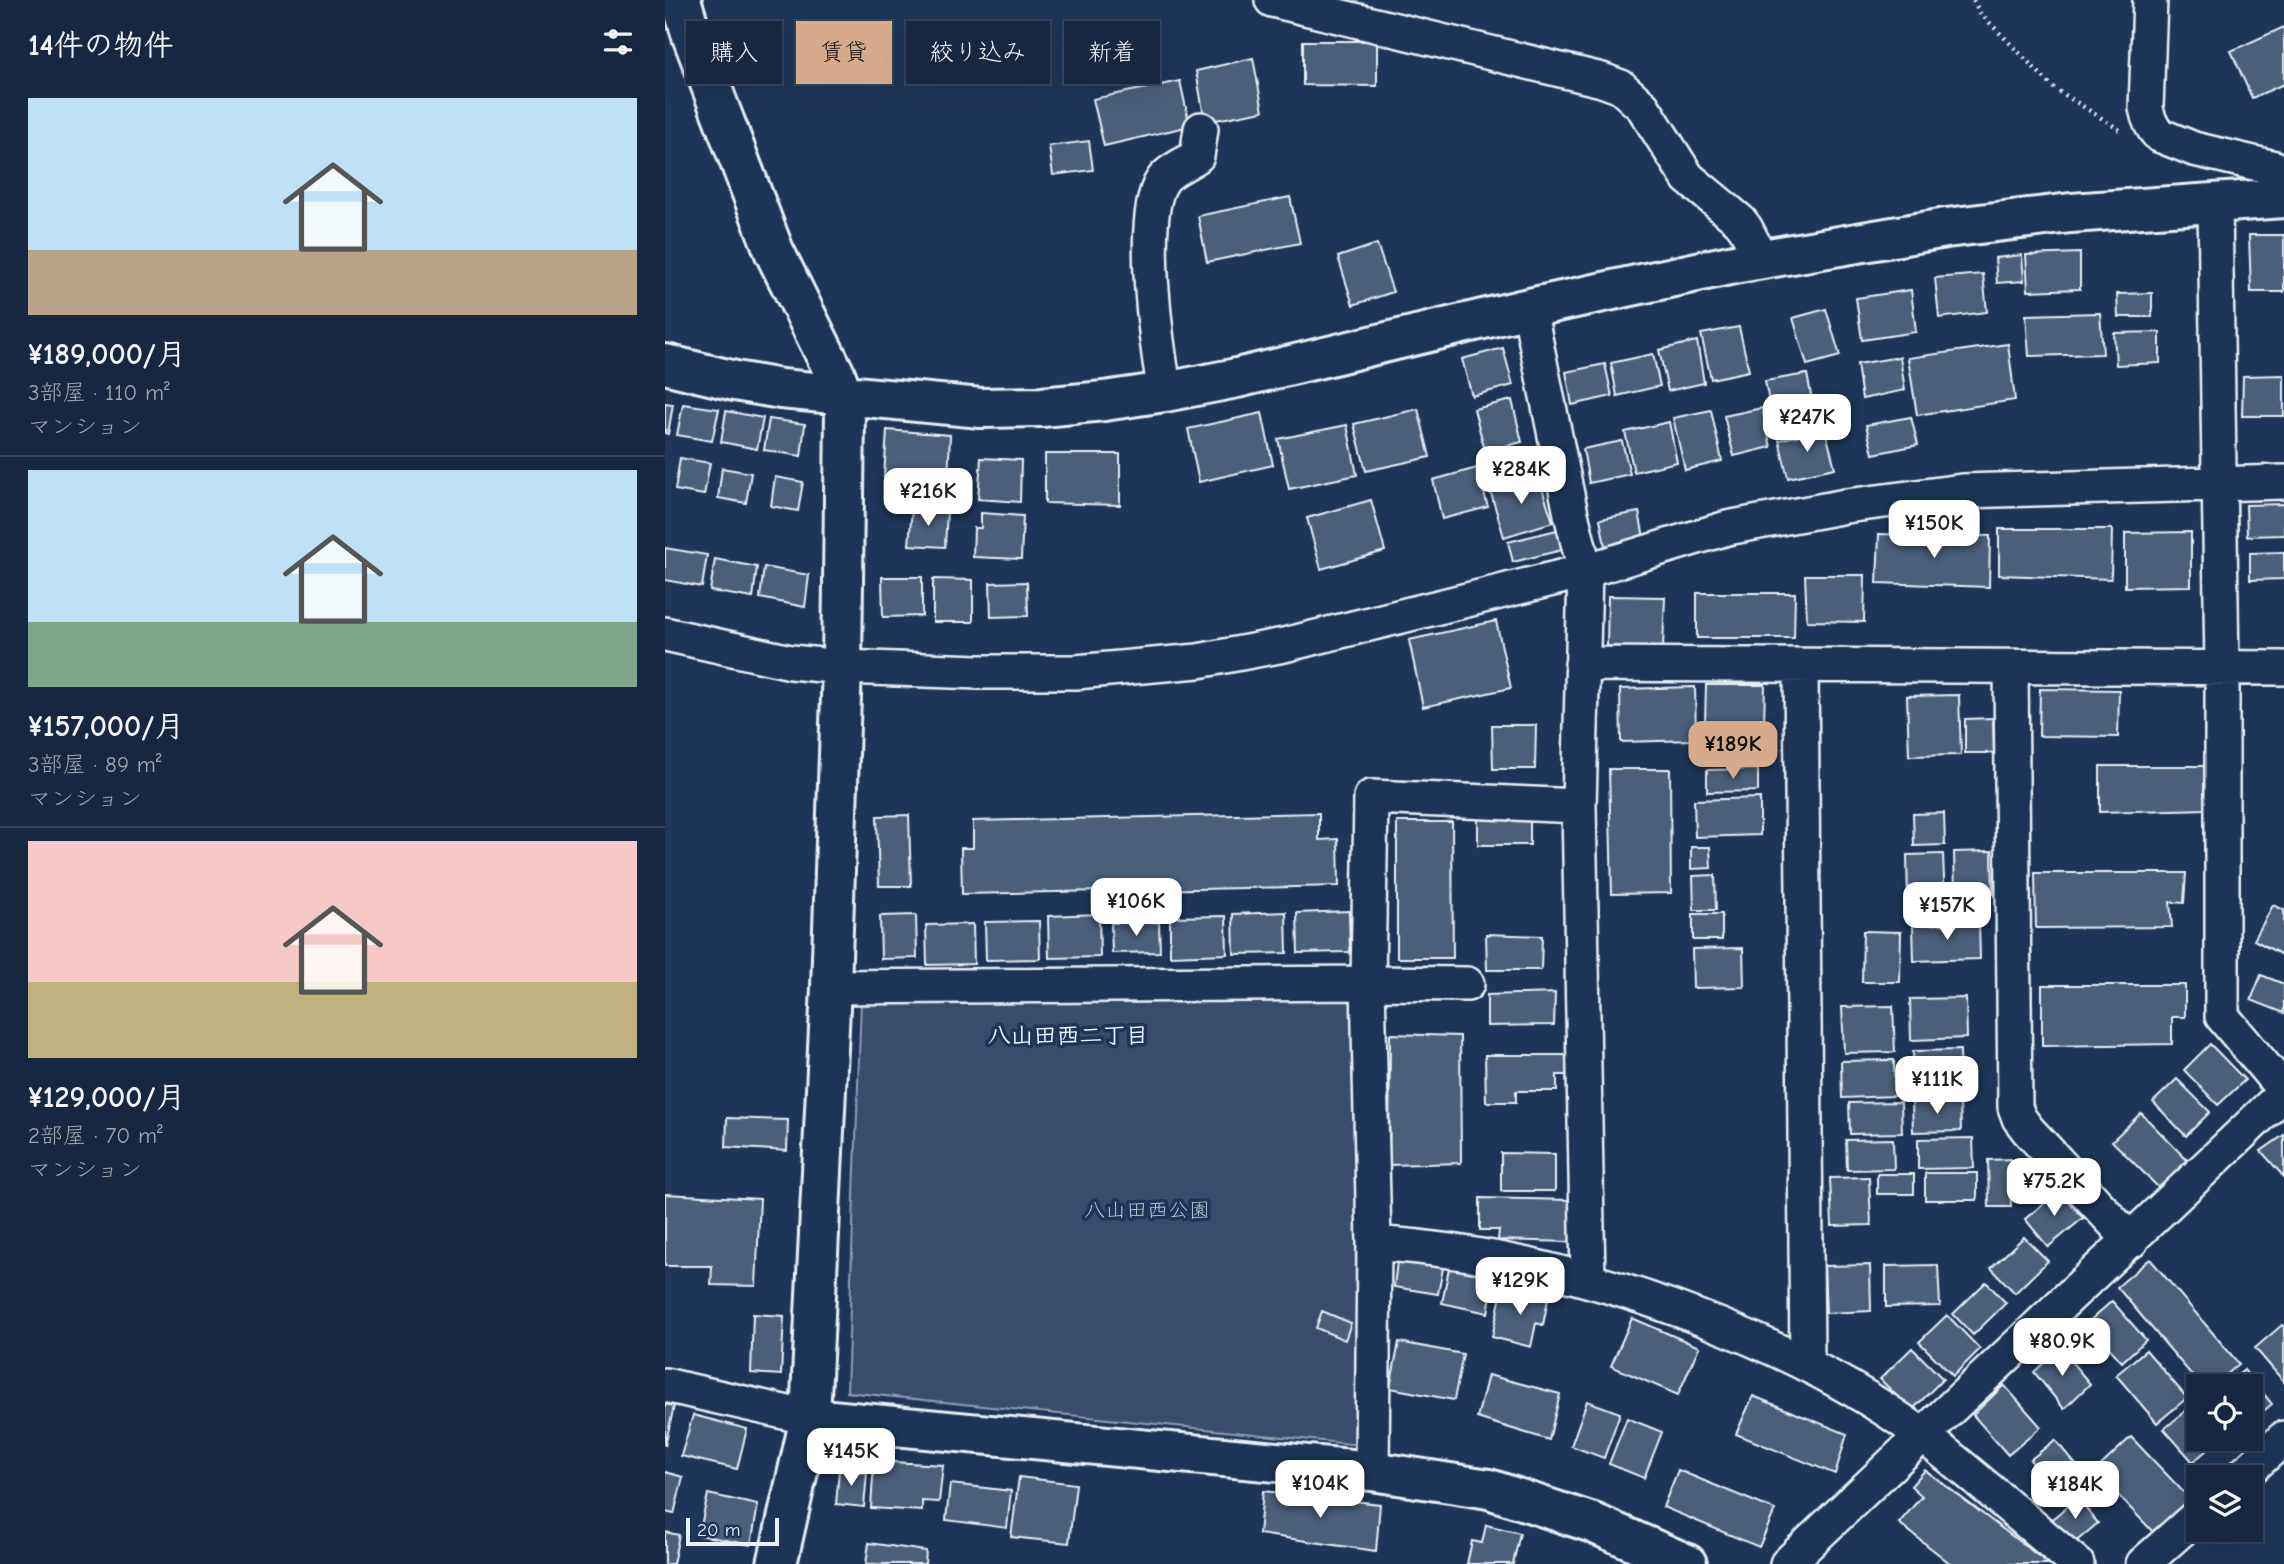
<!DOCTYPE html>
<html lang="ja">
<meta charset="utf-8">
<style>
body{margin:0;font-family:"Comic Neue","Klee One",sans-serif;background:#23344c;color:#f1f3f6;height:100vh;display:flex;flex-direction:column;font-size:26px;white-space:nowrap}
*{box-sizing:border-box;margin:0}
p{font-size:23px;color:#9ea6b1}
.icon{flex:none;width:38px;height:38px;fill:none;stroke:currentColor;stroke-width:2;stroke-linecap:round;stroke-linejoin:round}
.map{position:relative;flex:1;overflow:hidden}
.drawer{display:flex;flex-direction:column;background:#162841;width:665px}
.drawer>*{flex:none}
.top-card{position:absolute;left:21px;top:21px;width:665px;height:63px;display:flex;gap:14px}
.fabs{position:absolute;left:1521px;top:1374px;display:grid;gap:14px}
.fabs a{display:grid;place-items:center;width:77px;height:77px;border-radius:0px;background:#162841;box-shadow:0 7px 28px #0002,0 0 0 2px #35445a;font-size:35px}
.scale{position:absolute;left:21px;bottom:18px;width:93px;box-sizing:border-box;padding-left:7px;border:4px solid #e8f1f8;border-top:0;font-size:19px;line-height:24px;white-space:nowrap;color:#e8f1f8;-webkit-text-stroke:5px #1d3557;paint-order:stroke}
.price{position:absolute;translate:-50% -60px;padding:0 16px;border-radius:14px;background:#fff;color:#222;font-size:23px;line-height:46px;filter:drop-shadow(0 2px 4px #0008)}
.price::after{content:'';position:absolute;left:50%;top:42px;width:21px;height:16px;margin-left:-10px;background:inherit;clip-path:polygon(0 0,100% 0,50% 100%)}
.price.active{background:#d6ab8b;color:#111}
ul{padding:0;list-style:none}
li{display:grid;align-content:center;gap:14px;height:371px;padding:0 28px}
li+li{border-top:2px solid #35445a}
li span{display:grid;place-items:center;height:217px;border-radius:0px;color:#555}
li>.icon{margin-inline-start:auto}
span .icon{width:126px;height:126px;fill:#fffc;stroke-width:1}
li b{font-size:30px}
h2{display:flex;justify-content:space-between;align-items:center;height:84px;padding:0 28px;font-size:30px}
.pill{padding:0 24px;border-radius:0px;background:#162841;box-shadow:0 7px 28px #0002,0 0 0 2px #35445a;font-size:24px;line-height:63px}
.pill.active{background:#d6ab8b;color:#111}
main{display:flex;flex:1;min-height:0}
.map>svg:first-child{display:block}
.green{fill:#374d6c;stroke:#909fb2;stroke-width:2}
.building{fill:#495e7a;stroke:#e8f1f8;stroke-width:2}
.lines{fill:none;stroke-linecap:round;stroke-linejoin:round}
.street-casing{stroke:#e8f1f8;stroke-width:38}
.secondary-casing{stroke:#e8f1f8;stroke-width:44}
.path{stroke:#e8f1f8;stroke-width:4.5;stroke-dasharray:2 5;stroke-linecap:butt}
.street{stroke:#1d3557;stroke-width:33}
.secondary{stroke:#1d3557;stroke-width:38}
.labels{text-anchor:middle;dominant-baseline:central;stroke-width:7;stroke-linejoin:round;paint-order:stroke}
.park-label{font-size:21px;fill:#b3c0ce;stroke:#1d3557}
.neighbourhood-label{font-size:23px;font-weight:bold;fill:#e8f1f8;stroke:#1d3557}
</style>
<main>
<section class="drawer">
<h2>14件の物件<svg class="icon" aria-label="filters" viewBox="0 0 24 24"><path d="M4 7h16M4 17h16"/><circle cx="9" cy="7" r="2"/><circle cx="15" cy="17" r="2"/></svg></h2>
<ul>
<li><span style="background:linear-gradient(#bfe0f5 70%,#b9a48a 0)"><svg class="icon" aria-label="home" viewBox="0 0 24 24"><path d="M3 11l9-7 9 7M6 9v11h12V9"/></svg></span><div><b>¥189,000/月</b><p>3部屋 · 110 m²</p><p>マンション</p></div></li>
<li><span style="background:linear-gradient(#bfe0f5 70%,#7fa58c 0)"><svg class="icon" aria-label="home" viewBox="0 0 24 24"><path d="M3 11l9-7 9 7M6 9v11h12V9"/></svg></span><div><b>¥157,000/月</b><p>3部屋 · 89 m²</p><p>マンション</p></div></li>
<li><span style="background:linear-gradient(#f6c9c9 65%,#c2b280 0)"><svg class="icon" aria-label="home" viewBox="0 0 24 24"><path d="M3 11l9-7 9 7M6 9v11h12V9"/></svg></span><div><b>¥129,000/月</b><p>2部屋 · 70 m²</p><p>マンション</p></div></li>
</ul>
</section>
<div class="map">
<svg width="1619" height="1564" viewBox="0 0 1619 1564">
<rect width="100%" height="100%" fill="#1d3557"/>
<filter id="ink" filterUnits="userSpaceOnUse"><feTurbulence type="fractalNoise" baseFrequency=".0143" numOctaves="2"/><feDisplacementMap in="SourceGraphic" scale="14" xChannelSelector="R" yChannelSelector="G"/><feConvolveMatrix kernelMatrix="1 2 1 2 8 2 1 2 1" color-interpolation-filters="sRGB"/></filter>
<g filter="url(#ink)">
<!-- green -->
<path class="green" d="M692 997 695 1445 182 1392 196 1001Z"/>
<!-- building -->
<path class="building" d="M1619 27V84L1587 98 1566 51Z
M638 41H712V86L638 85Z
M588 58 598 111 540 122 531 71Z
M515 81 525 126 439 146 428 99Z
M424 141 428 170 388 175 384 146Z
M625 197 635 243 542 262 533 216Z
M1584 235H1619V292H1586Z
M712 244 728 292 688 305 673 257Z
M1415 253V289L1363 291 1361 255Z
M1357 255 1359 281 1332 283 1330 258Z
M1318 274 1322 312 1274 318 1270 278Z
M1246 290 1251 332 1197 340 1191 298Z
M1487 293V317H1453L1452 294Z
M1161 309 1175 356 1142 365 1128 318Z
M1435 313 1438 354 1364 356 1361 315Z
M1074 327 1084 371 1046 379 1036 334Z
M1495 332V363L1451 365 1449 333Z
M1032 341 1039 383 1003 391 994 350Z
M1343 344 1350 400 1252 415 1243 358Z
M838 348 848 385 807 396 797 359Z
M988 354 995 386 952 396 946 363Z
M1235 357 1240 390 1197 399 1192 364Z
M940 364 947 396 907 405 901 372Z
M1142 374 1148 405 1106 412 1100 381Z
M1619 375V416H1577L1578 376Z
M847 400 857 442 820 451 809 409Z
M0 403 8 404 3 434 0 433Z
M18 404 54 409 47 441 12 435Z
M1097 408 1106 447 1069 456 1059 416Z
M753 409 765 457 701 471 689 424Z
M1046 410 1057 461 1020 470 1008 418Z
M61 411 98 418 92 449 56 442Z
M597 413 608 465 534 482 523 429Z
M1246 417 1253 445 1208 454 1201 425Z
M104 419 140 424 136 456 99 450Z
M1004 422 1012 462 969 472 960 432Z
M682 425 692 475 624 489 613 439Z
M1160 429 1170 468 1123 478 1114 440Z
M222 430 285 435 283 481 219 477Z
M957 441 965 474 924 483 918 449Z
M380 454H455V505L380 503Z
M15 458 45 463 39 495 10 490Z
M316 458 356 460 355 502 313 499Z
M57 468 86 473 81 503 53 498Z
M812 468 823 507 777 519 768 480Z
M873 476 888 522 839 537 825 490Z
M110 477 138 482 133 511 106 506Z
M706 500 720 551 656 569 642 518Z
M1619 504V535L1582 536 1581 505Z
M247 508 282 510 280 547 244 545Z
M974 512 979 538 940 546 935 519Z
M316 513 358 516 356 559 308 557 309 528H316Z
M896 529 901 549 848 562 843 542Z
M1334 529H1447L1446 579 1334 575Z
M1526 532V586L1460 587V533Z
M1214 534 1325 536 1324 587 1212 583Z
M0 548 42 555 37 587 0 580Z
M1619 552V579L1585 580V553Z
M50 559 92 567 88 598 45 591Z
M99 567 144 575 140 607 95 598Z
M1140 575H1200L1199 622 1142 621Z
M217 577H257V616L218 617Z
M268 579 308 580V622H268Z
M362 582 363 616 326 617 325 583Z
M1032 593H1130L1129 638H1032Z
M943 596 1000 597 998 648 942 646Z
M831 621 846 688 758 707 744 640Z
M1041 685H1100L1099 725 1040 722Z
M1030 687 1031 740 956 742 955 689Z
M1375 689 1454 690 1453 737 1374 736Z
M1294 695 1296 755 1244 756 1242 696Z
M1328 718 1329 753H1300V719Z
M827 725H871L870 769H828Z
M1435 766H1542V809L1435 812Z
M944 769H1005L1006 893 947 894Z
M1093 769V791L1042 792V770Z
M1095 798V835L1030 837 1029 800Z
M813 811 865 812V845H813Z
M654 813V840L673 839 674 886 297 894 296 848H308V821Z
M1279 813 1280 845 1249 846 1248 814Z
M244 815 246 886H214L212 816Z
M732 822H787L788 958H732Z
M1026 847H1045L1046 868 1026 869Z
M1327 851 1328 894 1290 895 1289 852Z
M1278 854 1280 902 1243 903 1242 855Z
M1370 873H1521L1519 903 1505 902 1507 927 1371 928Z
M1050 875 1051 910H1029L1028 876Z
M1608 905 1619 910V956L1589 940Z
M684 911 685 952 633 953 632 913Z
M621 912 622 953 569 954 568 914Z
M434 914 435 957 384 958 383 916Z
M1028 914H1057V940H1028Z
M251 915 252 958 216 959 215 916Z
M561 916 562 954 505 956V917Z
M374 921 375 959 321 960 320 922Z
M494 922 495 952 447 953 446 923Z
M1314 923 1315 959 1249 961 1248 925Z
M308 924 309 964 262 965 261 925Z
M1198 931 1236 932 1235 982H1197Z
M821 934 877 936 876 970H822Z
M1078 948 1079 987 1028 988 1027 949Z
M1596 975 1619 984V1013L1586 1000Z
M1377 985H1520V1017H1507V1044L1377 1046Z
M890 993 889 1025 822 1026V995Z
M1301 998 1302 1038 1246 1040 1245 999Z
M1228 1006 1230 1052 1179 1053 1177 1007Z
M725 1034 795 1036 796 1163 724 1165Z
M1545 1044 1580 1080 1553 1105 1519 1070Z
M1295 1050 1296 1090 1249 1092 1248 1051Z
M820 1055H906V1075H892V1091H851V1102H821Z
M1229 1060 1230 1096 1177 1098 1176 1061Z
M1512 1079 1545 1112 1521 1136 1488 1102Z
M1295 1100 1296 1131 1248 1132 1247 1101Z
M1236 1102 1237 1133 1185 1134 1184 1103Z
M1476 1113 1523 1161 1494 1188 1447 1141Z
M62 1118 123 1120 122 1151 61 1147Z
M1619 1135V1177L1596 1151Z
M1308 1138 1309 1168 1253 1169V1139Z
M1228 1139 1229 1169 1182 1170 1181 1140Z
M836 1153 890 1154V1191H836Z
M1345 1159 1346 1207H1324L1323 1160Z
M1260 1173H1312V1200H1260Z
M1212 1174H1249V1194H1212Z
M1204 1177 1206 1225 1167 1226 1165 1178Z
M1395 1190 1418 1218 1383 1247 1360 1219Z
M0 1194 95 1199 91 1286 46 1285 47 1266H0Z
M815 1198 906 1200V1242L833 1240 834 1230H815Z
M1359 1237 1383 1261 1350 1293 1326 1268Z
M1485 1259 1574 1364 1548 1386H1536L1452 1287Z
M732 1261 778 1268 773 1294 729 1287Z
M1205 1265 1206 1311 1161 1313 1159 1266Z
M1273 1265 1275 1306 1221 1307V1266Z
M784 1268 829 1276 823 1313 777 1303Z
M1321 1282 1341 1303 1308 1335 1288 1314Z
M868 1290 884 1294 878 1325 871 1323 866 1347 827 1337 837 1291 866 1299Z
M1447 1301 1481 1340 1457 1362 1422 1323Z
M657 1311 686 1323 680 1340 651 1328Z
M88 1314 119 1316 116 1375 86 1373Z
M1282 1315 1315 1349 1288 1376 1254 1342Z
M967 1318 1034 1347 1013 1395 946 1366Z
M1617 1325 1619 1327V1382L1590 1348Z
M734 1342 798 1354 789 1400 725 1388Z
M1247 1348 1278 1379 1246 1411 1215 1379Z
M1395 1348 1425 1384 1399 1409 1369 1372Z
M1481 1350 1522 1398 1492 1423 1451 1375Z
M1579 1370 1607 1404 1586 1422V1386H1560Z
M823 1375 895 1394 884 1440 812 1418Z
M1339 1385 1376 1427 1343 1455 1308 1415Z
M1088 1396 1182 1434 1170 1474 1071 1434Z
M922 1401 955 1413 939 1458 906 1446Z
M1531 1402 1533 1404V1438H1556L1528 1462 1499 1429Z
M0 1404 9 1406 0 1446Z
M28 1415 82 1429 72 1469 16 1456Z
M962 1418 997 1432 979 1478 944 1464Z
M1466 1437 1526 1500 1490 1534 1430 1471Z
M1390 1440 1423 1479 1399 1500 1365 1460Z
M209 1461 278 1465 274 1502 257 1501V1511L206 1508Z
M174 1470 202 1473 199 1507 171 1504Z
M1013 1470 1110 1510 1094 1547 998 1507Z
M1260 1470 1384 1564H1286L1234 1523 1257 1496 1246 1486Z
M0 1472 18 1477 9 1514 0 1512Z
M354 1477 411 1484 404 1543 346 1537Z
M285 1484 346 1491 342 1528 281 1520Z
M598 1491 715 1504 711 1551 594 1534Z
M43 1494 93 1505 86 1545 34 1535Z
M1412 1498 1433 1523 1408 1544 1387 1519Z
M821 1525 855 1533 848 1564H802L807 1541 817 1543Z
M0 1532 14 1535 8 1564H0Z
M204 1543 261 1551 260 1564H201Z"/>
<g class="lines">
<defs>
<path id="street" d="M607 0 937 80 956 87 978 107 1023 178 1075 221 1081 229 1096 259
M1485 0 1481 108C1483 119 1486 127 1494 135L1529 149 1610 168 1619 175
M1550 203 1557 667V1016L1619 1090
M864 308 906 514 920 571 914 806 923 1279
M500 392C492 348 473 217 497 181 503 171 522 163 532 156L536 129
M0 634 126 662 177 667 314 672H411L533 661 619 645 920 571 1062 528 1181 506 1297 491 1619 482
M917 664 1619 668
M1136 666 1142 1363
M1346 667 1350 1107 1354 1118 1363 1130 1466 1241
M166 987 703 983 802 984
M709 1243C825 1251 930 1277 1038 1319 1116 1349 1190 1385 1257 1435 1310 1476 1360 1521 1412 1564
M0 1385 145 1418
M707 1471 709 1243 703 983 706 797 914 806
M1576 1477 1619 1438
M1122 1564C1287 1405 1455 1251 1619 1093
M1478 1564 1533 1515"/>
<path id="secondary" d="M16 0 27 36 109 251 171 376 178 395 180 411 177 667 166 987 145 1418
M0 364 70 381 116 389 316 408 377 407 439 401 500 392 572 378 864 308 1074 263 1281 228 1406 213 1619 198
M112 1564 145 1418 707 1471 824 1489 928 1523 1022 1564"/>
</defs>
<!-- street casing -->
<use href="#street" class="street-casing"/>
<!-- secondary casing -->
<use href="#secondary" class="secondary-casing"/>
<!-- path -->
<path class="path" d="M1308 0 1315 13 1389 88 1455 130"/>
<!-- street -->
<use href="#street" class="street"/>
<!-- secondary -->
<use href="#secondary" class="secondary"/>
</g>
</g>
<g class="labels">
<!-- park labels -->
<g class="park-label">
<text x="482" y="1210">八山田西公園</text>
</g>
<!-- neighbourhood labels -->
<g class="neighbourhood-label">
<text x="403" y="1035">八山田西二丁目</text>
</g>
</g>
</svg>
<div class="fabs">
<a><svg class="icon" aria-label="locate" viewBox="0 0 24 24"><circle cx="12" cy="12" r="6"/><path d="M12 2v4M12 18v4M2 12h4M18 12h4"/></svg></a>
<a><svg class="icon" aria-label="layers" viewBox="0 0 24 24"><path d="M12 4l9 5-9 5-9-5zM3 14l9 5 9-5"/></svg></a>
</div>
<div class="scale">20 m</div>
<b class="price" style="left:1142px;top:454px">¥247K</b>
<b class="price" style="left:856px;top:506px">¥284K</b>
<b class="price" style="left:263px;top:528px">¥216K</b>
<b class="price" style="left:1269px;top:560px">¥150K</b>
<b class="price active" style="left:1068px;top:781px">¥189K</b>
<b class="price" style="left:471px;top:938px">¥106K</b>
<b class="price" style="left:1282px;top:942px">¥157K</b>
<b class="price" style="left:1272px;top:1116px">¥111K</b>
<b class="price" style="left:1389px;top:1218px">¥75.2K</b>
<b class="price" style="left:855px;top:1317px">¥129K</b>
<b class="price" style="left:1397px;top:1378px">¥80.9K</b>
<b class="price" style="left:186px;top:1488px">¥145K</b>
<b class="price" style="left:655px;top:1520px">¥104K</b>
<b class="price" style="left:1410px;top:1521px">¥184K</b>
<div class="top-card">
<a class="pill">購入</a>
<a class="pill active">賃貸</a>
<a class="pill">絞り込み</a>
<a class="pill">新着</a>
</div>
</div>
</main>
